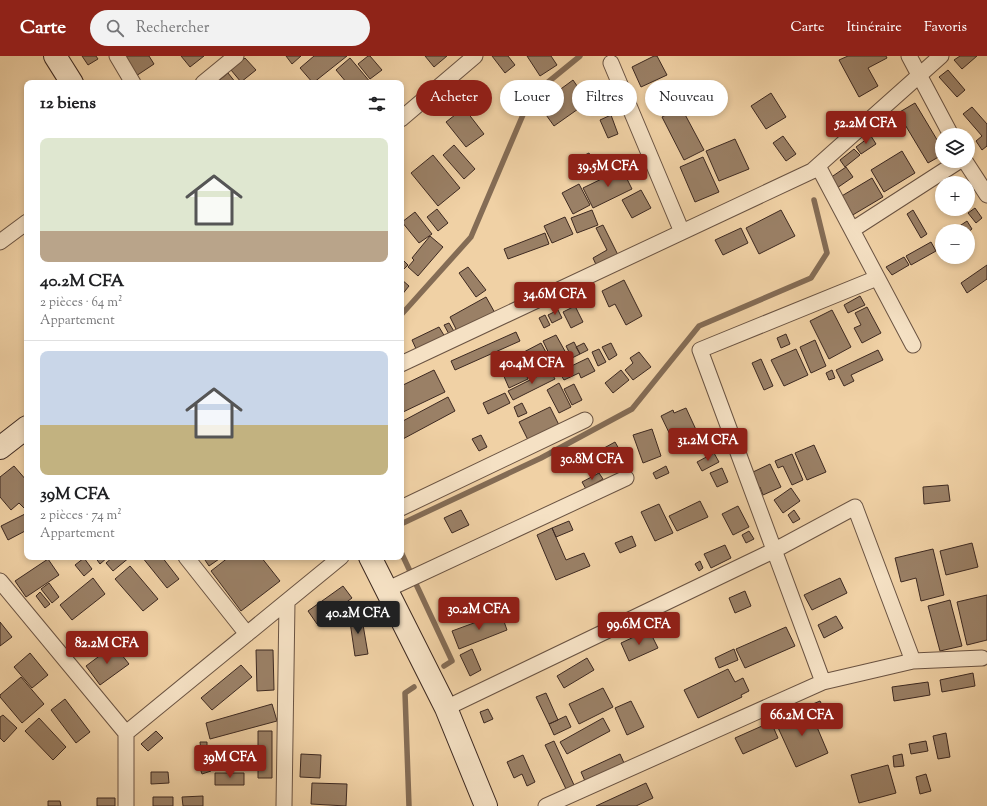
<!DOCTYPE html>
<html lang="fr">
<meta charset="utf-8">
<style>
body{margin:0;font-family:"Sorts Mill Goudy",serif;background:#f2f2f2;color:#202124;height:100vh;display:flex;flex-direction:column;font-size:15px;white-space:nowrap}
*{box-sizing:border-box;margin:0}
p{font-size:13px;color:#757577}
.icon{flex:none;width:22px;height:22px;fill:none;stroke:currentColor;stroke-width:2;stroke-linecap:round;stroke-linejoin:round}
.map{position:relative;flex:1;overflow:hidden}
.side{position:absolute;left:24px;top:24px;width:380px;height:480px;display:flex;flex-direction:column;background:#fff;border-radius:8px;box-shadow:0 2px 6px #0003}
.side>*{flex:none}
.top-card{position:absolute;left:416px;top:24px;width:380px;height:36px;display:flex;gap:8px}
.buttons{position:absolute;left:935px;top:72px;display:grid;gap:8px}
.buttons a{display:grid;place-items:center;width:40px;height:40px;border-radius:50%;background:#fff;box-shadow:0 2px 6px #0003;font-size:20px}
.price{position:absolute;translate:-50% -34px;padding:0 9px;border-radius:4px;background:#8f2418;color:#fff;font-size:13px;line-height:26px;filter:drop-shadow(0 1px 2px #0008)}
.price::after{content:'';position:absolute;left:50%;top:24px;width:12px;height:9px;margin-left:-6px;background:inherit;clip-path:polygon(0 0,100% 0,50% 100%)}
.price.active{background:#222;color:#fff}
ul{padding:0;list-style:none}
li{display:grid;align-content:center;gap:8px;height:212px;padding:0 16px}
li+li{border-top:1px solid #e0e0e0}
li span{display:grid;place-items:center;height:124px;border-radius:8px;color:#555}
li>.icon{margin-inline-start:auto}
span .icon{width:72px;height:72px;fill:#fffc;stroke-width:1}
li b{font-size:17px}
h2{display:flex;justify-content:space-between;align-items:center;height:48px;padding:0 16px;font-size:17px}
.tag{padding:0 14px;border-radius:18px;background:#fff;box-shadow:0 2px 6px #0003;font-size:14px;line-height:36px}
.tag.active{background:#8f2418;color:#fff}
header{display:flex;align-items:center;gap:24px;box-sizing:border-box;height:56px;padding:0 20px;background:#8f2418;color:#fff}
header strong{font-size:19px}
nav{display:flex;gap:22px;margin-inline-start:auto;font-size:14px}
.search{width:280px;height:36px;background:#f2f2f2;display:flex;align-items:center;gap:10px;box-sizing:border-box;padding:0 14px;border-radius:22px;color:#757577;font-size:15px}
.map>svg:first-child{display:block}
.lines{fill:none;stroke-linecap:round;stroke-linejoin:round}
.stream{stroke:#846c55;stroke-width:5.5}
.building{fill:#9a8066;stroke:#3d2921}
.street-casing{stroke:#6a5342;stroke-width:17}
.secondary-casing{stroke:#3d2921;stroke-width:24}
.street{stroke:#f5e1c4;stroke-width:15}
.secondary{stroke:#f5e1c4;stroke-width:22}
</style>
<header>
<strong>Carte</strong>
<div class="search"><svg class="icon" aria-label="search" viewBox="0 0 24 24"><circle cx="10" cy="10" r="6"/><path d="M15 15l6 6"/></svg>Rechercher</div>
<nav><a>Carte</a><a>Itinéraire</a><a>Favoris</a></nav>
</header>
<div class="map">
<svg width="987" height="750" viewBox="0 0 987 750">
<rect width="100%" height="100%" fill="#f0d1a5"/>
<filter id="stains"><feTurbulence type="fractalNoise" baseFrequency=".005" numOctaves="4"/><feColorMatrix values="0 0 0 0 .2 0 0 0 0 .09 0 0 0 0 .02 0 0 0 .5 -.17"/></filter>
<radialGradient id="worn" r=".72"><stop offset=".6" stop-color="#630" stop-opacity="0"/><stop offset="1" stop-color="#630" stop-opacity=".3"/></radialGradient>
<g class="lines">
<!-- stream -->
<path class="stream" d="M401 259 471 181 531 40 580 0
M401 468 541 402 632 353 699 270 811 222 827 197 814 144
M401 496 452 605 444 610
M409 750 405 637 414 631"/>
</g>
<!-- building -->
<path class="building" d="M82 0H96L98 3 88 9Z
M123 0H149L154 8 136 20Z
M181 0H204L190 11Z
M286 0H301L292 8Z
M314 0H347L313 27 300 12Z
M368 0H370L382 14 370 23 358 8Z
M425 0H447L434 11Z
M492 0H508L515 9 505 17Z
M527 0H551L557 9 540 20Z
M654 0H657L667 19 641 31 632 11Z
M848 0H886L887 2 868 12 878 30 859 41 839 4Z
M960 0H977L962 13 954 4Z
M245 2 256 14 241 26 231 14Z
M350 2 371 27H347L336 14Z
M948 14 965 34 957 41 939 21Z
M228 17 236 27H216Z
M573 24 588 46 554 70 539 49Z
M670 25 681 46 662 56 651 35Z
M595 27 604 48 593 53 584 31Z
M771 37 786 61 766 73 751 50Z
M915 47 942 92V99L928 107 898 57Z
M681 51 704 94 684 104 662 61Z
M972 51 987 68V90L982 94 976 85 982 80 963 58Z
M464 52 484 78 466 91 446 66Z
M611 59 618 78 608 82 600 64Z
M783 80 796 98 786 105 773 87Z
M871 80 876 88 861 98 856 91Z
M735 83 749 113 719 125 706 95Z
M454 89 475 113 464 123 443 99Z
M854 93 860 99 845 111 840 104Z
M902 95 915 117 884 136 871 114Z
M589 97 597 112 578 122 570 106Z
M433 99 460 132 438 150 411 117Z
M703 101 719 136 695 146 680 111Z
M846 111 853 121 837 132 830 122Z
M622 113 632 133 593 152 583 132Z
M872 122 883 141 851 160 840 141Z
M579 128 590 149 573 158 562 137Z
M641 134 651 152 632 162 622 144Z
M975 152 982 162 976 167 968 157Z
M437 153 448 167 438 175 427 161Z
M592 154 598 169 577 177 571 162Z
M781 154 795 180 759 198 746 172Z
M913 154 927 178 921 182 907 158Z
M415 156 432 178 419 187 402 166Z
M565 161 573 178 552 187 544 170Z
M967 165 972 173 968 176V175H952Z
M603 169 620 203 598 213 593 202 607 194 596 172Z
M741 172 748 187 723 199 715 184Z
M545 177 549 188 508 203 504 193Z
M430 180 443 191 418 220 408 211 414 204 412 202Z
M931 186 936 195 911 209 906 200Z
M904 201 909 209 892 219 886 211Z
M401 202 408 209 401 216Z
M987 209V223L967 237 961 227Z
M468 211 486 234 476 241 459 217Z
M401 223 409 230 401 240Z
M624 224 642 260 626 269 615 248 609 251 602 235Z
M860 240 865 249 848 257 844 249Z
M486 241 495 257 458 277 450 261Z
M575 250 583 266 571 272 563 256Z
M867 251 881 277 862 287 854 272 861 269 855 257Z
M558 254 562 262 552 267 548 259Z
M832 254 851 291 829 303 810 265Z
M545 259 550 269 544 272 539 262Z
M449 267 455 277 450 280 444 269Z
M439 271 445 281 417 295 412 284Z
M516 276 520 285 455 314 451 305Z
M786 278 790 288 781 292 777 282Z
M556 279 566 297 552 304 543 285Z
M815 284 826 310 811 317 800 291Z
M574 286 580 298 572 302 566 290Z
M541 287 554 311 534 321 522 297Z
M584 287 588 294 580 298 576 291Z
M611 287 617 299 609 304 602 291Z
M599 293 606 306 598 310 592 296Z
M796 293 808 319 784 330 771 304Z
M878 294 883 304 851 319 854 325 844 330 836 314Z
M639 296 651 311 633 324 625 314 633 307 630 302Z
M518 300 528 323 509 332 499 309Z
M588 302 595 315 581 322 579 317 564 324 559 316Z
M761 303 773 330 764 334 752 307Z
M434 314 445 336 401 357V330Z
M550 314 555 323 513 344 508 335Z
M621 314 629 324 613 337 605 327Z
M832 314 835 322 829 324 826 317Z
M559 327 571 351 559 357 547 334Z
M574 328 582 344 572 349 564 333Z
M505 337 510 347 488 358 483 347Z
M448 341 455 355 401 384V366Z
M522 347 527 357 518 361 514 351Z
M550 351 559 369 528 384 519 366Z
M686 352 698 378 675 389 661 360 673 354 674 357Z
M652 373 661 400 643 407 633 379Z
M481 379 487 391 479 395 472 383Z
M615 386 623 400 592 417 584 403Z
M814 389 826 416 807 424 795 397Z
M714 397 719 406 702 415 697 406Z
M792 398 803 424 792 429 783 410 778 412 775 405Z
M770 408 781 431 763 439 760 431 756 433 752 424 756 423 753 416Z
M14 410 27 425V449L24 452 19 447 11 454 0 441V421Z
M666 410 669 417 656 423 653 417Z
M722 412 728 426 717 431 710 417Z
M599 417 603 423 586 433 582 426Z
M948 429 950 445 924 448 923 431Z
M791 432 800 445 783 457 774 444Z
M700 445 708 461 677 475 669 460Z
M659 448 673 477 655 485 641 456Z
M738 450 749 471 733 479 722 458Z
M461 454 469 469 452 477 444 462Z
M794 454 800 463 793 467 788 459Z
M27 457V474L8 484 1 470Z
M569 465 573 474 556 481 552 472Z
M552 472 566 504 584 497 590 510 556 524 537 479Z
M749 475 754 483 746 487 742 479Z
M632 480 636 490 620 497 615 487Z
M972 487 978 511 946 519 940 495Z
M725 489 731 502 711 512 704 498Z
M933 493 944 539 921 545 916 522 901 526 895 502Z
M95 501H108L100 508Z
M113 501H130L113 515 106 507Z
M142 501H162L179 523 167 532Z
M203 501H222L209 510Z
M229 501H261L280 525 241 555 211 515Z
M84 502 92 513 84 520 75 509Z
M48 503 59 519 26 541 15 525Z
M700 505 703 512 699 515 695 508Z
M130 510 158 543 143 555 115 523Z
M93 522 105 538 72 564 60 549Z
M840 522 847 537 812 554 804 539Z
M49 527 59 541 52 547 41 533Z
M343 530 352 542 317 568 308 555Z
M745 535 751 550 735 557 729 542Z
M40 536 50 548 45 552 36 540Z
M987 539V584L967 589 957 546Z
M950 544 962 590 940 595 928 550Z
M361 557 368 598 355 600 349 559Z
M501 557 507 574 459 593 452 575Z
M836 560 843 572 824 582 818 569Z
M0 566 12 581 0 590Z
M786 571 795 590 745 612 736 593Z
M649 574 658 592 629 605 621 587Z
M114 589 129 608 100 629 86 610Z
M472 593 481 614 470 620 460 599Z
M734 593 738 604 719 612 715 602Z
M256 594H273L274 634 257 635Z
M30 597 48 619 32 632 14 611Z
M587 602 594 614 564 632 557 620Z
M241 609 252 621 212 654 201 642Z
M728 613 735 626 743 622 749 635 741 639 742 641 698 662 684 634Z
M973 617 975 630 942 636 940 624Z
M21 621 44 648 22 667 0 641V639Z
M928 626 930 639 894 645 892 631Z
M603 632 613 651 579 668 569 648Z
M546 637 558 664 549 668 536 641Z
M65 643 90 676 76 687 51 654Z
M631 645 644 671 627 679 615 652Z
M820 645 826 657 813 663 808 650Z
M272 648 277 665 210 683 206 667Z
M808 650 828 697 796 711 775 665Z
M488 653 493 663 484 667 480 656Z
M3 659 17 672 4 686 0 682V661Z
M566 660 571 671 554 679 549 668Z
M39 662 66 691 53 704 25 675Z
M603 662 610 675 567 698 560 686Z
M771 666 778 682 743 698 735 682Z
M156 675 163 682 148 695 141 688Z
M258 675H272V722H258Z
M946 677 950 701 938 703 933 680Z
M554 685 574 729 566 733 545 689Z
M926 685 928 695 911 698 909 688Z
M200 686H207V694L201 695Z
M205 698 211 715 202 718 196 701Z
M301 698 321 699 320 722 300 721Z
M620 698 624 707 585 725 581 716Z
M902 698 904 710 894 711 893 700Z
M523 699 535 726 527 730 522 718 514 722 507 706Z
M888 709 896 737 859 747 851 719Z
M151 716H168L169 727 151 728Z
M215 717H244V729H215Z
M926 718 931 735 920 738 916 721Z
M312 727 347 728 346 750 311 748Z
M646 727 653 742 636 750H596Z
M203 740V750H183L182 741Z
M153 741H173V750H153Z
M97 742H115V750H97Z
M48 745H60L61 750H48Z"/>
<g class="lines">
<defs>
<path id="street" d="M117 0 133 27
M909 0 951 79
M611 7 682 176
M203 27 236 0
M401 63 475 0
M965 105 987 139
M818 110 913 289
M852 174 959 105
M0 186 27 166
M401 308 812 115 941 0
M401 452 585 364
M186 501 247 578
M0 525 126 677V750
M386 534 626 422
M823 626 700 294 877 222
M446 652 775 494 855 451 913 605
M126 677 341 501
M284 750 287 546
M546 750 823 626 913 605 982 602"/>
<path id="secondary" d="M55 0 72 27
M0 392 27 371
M370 501 446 652 486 750"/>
</defs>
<!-- street casing -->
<use href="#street" class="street-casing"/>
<!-- secondary casing -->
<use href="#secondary" class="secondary-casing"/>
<!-- street -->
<use href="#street" class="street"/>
<!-- secondary -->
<use href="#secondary" class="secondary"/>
</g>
<rect width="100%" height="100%" filter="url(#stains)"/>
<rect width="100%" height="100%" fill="url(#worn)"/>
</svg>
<div class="buttons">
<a><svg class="icon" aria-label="layers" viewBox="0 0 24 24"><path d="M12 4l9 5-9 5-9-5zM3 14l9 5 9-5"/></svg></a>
<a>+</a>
<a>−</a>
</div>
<b class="price" style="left:866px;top:89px">52.2M CFA</b>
<b class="price" style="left:608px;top:132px">39.5M CFA</b>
<b class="price" style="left:555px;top:260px">34.6M CFA</b>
<b class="price" style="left:532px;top:329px">40.4M CFA</b>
<b class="price" style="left:708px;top:406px">31.2M CFA</b>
<b class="price" style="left:592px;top:425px">30.8M CFA</b>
<b class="price" style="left:479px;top:575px">30.2M CFA</b>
<b class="price active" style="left:358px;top:579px">40.2M CFA</b>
<b class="price" style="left:639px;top:590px">99.6M CFA</b>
<b class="price" style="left:107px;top:609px">82.2M CFA</b>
<b class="price" style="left:802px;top:681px">66.2M CFA</b>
<b class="price" style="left:230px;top:723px">39M CFA</b>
<div class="top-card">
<a class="tag active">Acheter</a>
<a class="tag">Louer</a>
<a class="tag">Filtres</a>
<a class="tag">Nouveau</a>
</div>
<section class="side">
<h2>12 biens<svg class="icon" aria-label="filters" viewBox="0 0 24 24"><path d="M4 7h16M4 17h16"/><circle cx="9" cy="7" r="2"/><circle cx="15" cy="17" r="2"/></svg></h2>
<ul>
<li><span style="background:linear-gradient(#dfe7d0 75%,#b9a48a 0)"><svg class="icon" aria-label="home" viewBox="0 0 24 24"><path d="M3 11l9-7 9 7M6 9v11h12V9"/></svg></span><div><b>40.2M CFA</b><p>2 pièces · 64 m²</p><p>Appartement</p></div></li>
<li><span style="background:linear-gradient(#c9d6e8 60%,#c2b280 0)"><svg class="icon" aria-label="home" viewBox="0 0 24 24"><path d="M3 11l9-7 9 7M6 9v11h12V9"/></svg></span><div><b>39M CFA</b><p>2 pièces · 74 m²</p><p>Appartement</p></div></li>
</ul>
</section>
</div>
